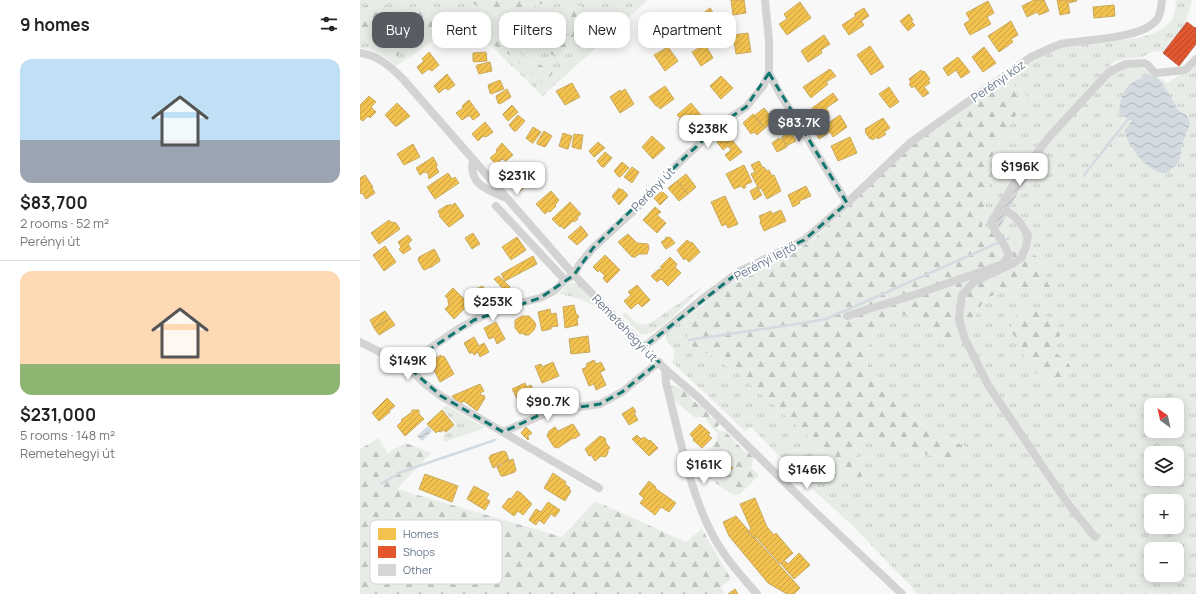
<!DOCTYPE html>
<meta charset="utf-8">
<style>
body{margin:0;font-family:Manrope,sans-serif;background:#f2f2f2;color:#222;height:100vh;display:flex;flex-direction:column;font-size:15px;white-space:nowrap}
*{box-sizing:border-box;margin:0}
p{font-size:13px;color:#767676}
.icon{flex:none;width:22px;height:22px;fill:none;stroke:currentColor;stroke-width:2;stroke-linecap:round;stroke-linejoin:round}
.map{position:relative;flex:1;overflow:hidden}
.side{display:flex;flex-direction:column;background:#fff;width:360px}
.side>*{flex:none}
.banner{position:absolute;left:12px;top:12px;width:380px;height:36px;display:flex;gap:8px}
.needle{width:26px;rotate:327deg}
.tools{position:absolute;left:784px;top:398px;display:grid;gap:8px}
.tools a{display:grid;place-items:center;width:40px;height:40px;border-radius:8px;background:#fff;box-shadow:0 2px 10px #0003;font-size:20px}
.price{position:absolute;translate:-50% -34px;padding:0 9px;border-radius:8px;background:#fff;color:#222;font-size:13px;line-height:26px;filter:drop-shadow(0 1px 2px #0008)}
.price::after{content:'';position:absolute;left:50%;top:24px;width:12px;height:9px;margin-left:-6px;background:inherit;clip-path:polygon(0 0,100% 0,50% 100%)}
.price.active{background:#575c62;color:#fff}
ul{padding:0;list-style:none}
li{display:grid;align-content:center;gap:8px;height:212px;padding:0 20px}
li+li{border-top:1px solid #e0e0e0}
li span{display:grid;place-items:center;height:124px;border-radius:12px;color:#555}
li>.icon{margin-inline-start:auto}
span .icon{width:72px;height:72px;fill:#fffc;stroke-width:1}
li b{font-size:17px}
h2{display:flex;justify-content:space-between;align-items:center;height:48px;padding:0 20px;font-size:17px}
.pill{padding:0 14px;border-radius:12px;background:#fff;box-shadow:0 2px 10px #0003;font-size:14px;line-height:36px}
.pill.active{background:#575c62;color:#fff}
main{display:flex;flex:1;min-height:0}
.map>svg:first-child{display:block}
.grass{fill:url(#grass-tufts);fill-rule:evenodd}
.forest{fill:url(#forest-firs)}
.water{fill:url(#water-waves)}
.homes{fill:url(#homes-hatch);stroke:#c8aa60}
.shops{fill:url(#shops-hatch);stroke:#be604a}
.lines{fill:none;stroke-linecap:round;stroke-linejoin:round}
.stream{stroke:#d4dbe0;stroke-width:2.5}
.building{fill:url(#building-hatch);stroke:#e8e8e8}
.minor{stroke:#d3d3d4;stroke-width:8}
.marked{fill:none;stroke:#0f766e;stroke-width:3;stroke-dasharray:8 5;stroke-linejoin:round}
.labels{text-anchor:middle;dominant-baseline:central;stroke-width:4;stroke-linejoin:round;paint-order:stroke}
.street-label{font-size:12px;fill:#65768b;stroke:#fff}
.key{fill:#fff;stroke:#d1d6dc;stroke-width:1}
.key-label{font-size:11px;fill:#65768b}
</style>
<main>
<section class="side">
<h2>9 homes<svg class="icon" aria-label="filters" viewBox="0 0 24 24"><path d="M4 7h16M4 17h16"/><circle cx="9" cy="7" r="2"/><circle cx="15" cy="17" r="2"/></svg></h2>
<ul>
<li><span style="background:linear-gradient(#bfe0f5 65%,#9aa5b1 0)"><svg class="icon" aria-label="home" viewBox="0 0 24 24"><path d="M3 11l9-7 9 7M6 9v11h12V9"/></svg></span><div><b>$83,700</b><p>2 rooms · 52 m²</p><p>Perényi út</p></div></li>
<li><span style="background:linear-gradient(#ffd9b3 75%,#8fb573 0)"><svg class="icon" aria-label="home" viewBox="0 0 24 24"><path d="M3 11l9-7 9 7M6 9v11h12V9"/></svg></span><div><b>$231,000</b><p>5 rooms · 148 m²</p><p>Remetehegyi út</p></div></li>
</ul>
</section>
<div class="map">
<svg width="836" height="594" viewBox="0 0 836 594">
<defs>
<pattern id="grass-tufts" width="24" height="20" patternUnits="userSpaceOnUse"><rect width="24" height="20" fill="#e8ece6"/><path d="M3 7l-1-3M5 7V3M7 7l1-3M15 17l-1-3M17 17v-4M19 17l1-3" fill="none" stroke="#c0c4c0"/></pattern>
<pattern id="forest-firs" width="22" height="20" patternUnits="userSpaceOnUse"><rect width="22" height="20" fill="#e8ece6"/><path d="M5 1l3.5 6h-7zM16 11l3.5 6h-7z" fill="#c0c4c0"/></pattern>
<pattern id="water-waves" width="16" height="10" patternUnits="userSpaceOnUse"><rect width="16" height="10" fill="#d4dbe0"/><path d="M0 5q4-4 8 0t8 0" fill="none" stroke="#b0b6bc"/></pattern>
<pattern id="homes-hatch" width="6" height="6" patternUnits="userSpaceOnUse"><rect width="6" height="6" fill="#f2c14e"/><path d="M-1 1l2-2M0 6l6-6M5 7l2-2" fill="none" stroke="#c8a147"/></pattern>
<pattern id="shops-hatch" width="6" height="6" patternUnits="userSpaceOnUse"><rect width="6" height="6" fill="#e4572e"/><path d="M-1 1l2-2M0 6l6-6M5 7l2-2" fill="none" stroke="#b24a2d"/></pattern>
<pattern id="building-hatch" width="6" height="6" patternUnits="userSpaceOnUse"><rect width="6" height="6" fill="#d5d6d8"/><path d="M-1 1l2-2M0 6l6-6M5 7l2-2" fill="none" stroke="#b0b2b5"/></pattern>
</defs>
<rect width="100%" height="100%" fill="#f8f8f8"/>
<!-- grass -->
<path class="grass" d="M0 0H288L183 96 130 45 73 41 36 66C26 56 15 49 0 48Z
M816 0H832L826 22 803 52 794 51 782 57 764 59 754 62 749 66 778 65 808 83 836 63V594H558L493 526 448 485 391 427 385 431 312 362 315 357 313 354 315 351 306 340 307 332 325 319 330 345 350 355 380 375 447 435 505 491 494 438 595 461 605 447 560 424 523 391 505 358 516 324 535 314 557 316 588 341 609 333 618 310 626 298 651 288 690 287 676 256 622 227 625 204 632 172 629 161 667 96 647 79C662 68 678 54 696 48 726 39 791 47 811 21 815 15 815 7 816 0ZM791 405H817V431H791ZM791 453H817V479H791ZM791 501H817V527H791ZM791 549H817V575H791Z
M210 283H217L244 311C229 303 216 296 199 294L206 285Z
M341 288H342C332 298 299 333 287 334 284 335 281 334 278 332L262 315 265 312C274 321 277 327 290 323Z
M86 405 125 428 84 442 83 436 96 424 82 409Z"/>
<!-- forest -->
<path class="forest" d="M105 0H195L174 6 176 23 187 32 205 38 210 33 205 25 204 14 211 6H223L234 17 232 26 214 38 215 42 206 52 196 57C184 50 172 44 160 37 142 25 126 8 105 0Z
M14 3 34 9 79 13 104 19 129 28 142 35 154 50 193 72 185 86 153 57 116 34 86 30 55 41 37 56 13 41 0 37V8Z
M647 79 667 96 629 161 632 172 625 204 622 227 676 256 690 287 651 288 626 298 618 310 609 333 588 341 557 316 535 314 516 324 505 357 523 391 560 424 605 447 595 461 494 438 505 492 447 435 380 375 350 355 330 345 325 319 365 287 388 273 437 250 456 237 555 143Z
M668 308 675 310 681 315 690 317 698 323 700 334 696 346 697 354C704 359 712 364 712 373L707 378 692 381 674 372 664 355 660 341 652 334 651 327 654 319 660 312Z
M310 386C319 386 330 393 333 401 340 404 348 410 350 418H354L360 424 356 428 360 431 366 432 385 452H388L394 458 391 468 399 475 380 494 373 495 347 477 340 482 338 481 336 474 344 472 342 455 355 444 358 433 351 427 346 418 334 417 316 402 311 393Z
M19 438 27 453 46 443 71 453 37 489 202 537 235 501 326 542 342 529 371 579 361 587 365 594H0V449Z"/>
<!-- water -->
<path class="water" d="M789 75 796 77 802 83 819 111 826 115 829 119 830 124 823 142 819 162 807 173C804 173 798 173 795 171 781 163 769 146 764 131L772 121 759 113C761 89 767 83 789 75Z
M68 426 72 431 62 441 57 436Z"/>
<!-- homes -->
<path class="homes" d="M371 0H384L386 13 373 15Z
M674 0H684L689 11 679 15 677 12 667 17 662 6Z
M697 0H716L717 1 708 3 710 13 700 15Z
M628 1 634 13 627 17 631 24 610 35 604 24 610 20 606 13Z
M440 2 451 18 427 35 419 24 427 19 424 14Z
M754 5 755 16 734 18 733 7Z
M350 8 359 21 345 30 337 18Z
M504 8 509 16 501 21 504 25 489 35 482 25 496 16 494 14Z
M549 14 553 20 551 21 555 25 548 31 540 21Z
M651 21 658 35 651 39 653 42 639 52 628 36Z
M388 33 391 52 376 54 373 35Z
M464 35 470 44 461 50 462 53 448 62 441 51Z
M345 44 353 58 341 66 332 52Z
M510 46 524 67 511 75 497 55Z
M308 47 318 61 305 71 294 55Z
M624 47 636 63 623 72 612 57Z
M69 52 79 65 72 71 69 69 62 74 57 67 64 61 62 59Z
M126 52 127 61 114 62 113 61V53Z
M598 57 610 72 601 78 596 70 588 76 583 68Z
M130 62 132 71 119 74 116 66 117 65Z
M470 69 476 76 466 82 468 84 451 98 443 87Z
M561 70 563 72 564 71 570 79 568 80 570 83 564 87 569 93 563 97 554 86 552 88 549 84 551 82 549 79Z
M87 74 95 85 88 90 85 88 79 93 74 86Z
M361 76 373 88 361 99 350 86Z
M140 80 144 89 131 94 130 93 128 85Z
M212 83 220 97 205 105 196 91Z
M305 86 314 99 300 109 298 106H296L289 97Z
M529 87 539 102 530 108 519 94Z
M147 89 151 97 140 104 138 103 136 96Z
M265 89 274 104 260 113 250 97 260 90 261 92Z
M473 93 478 100 466 108 469 113 460 120 453 112 454 111 452 108Z
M9 96 16 102 11 107 16 112 10 118 8 116 3 121 0 119V105Z
M109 100 120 115 113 120 110 116H108L102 120 96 113 103 108 102 106Z
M37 103 50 116 37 126H35L25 115Z
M331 103 342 116 327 129 319 120 321 119 317 115Z
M152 105 158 112 148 121 143 115V114Z
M404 108 414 120 405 128 394 116Z
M393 114 405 128 397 135 394 132 391 134 383 123Z
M158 115 165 121 156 131H154L149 125Z
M480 115 487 127 473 137 470 132 459 139 457 135 463 132 461 128Z
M523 118 530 128 524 132 526 134 518 139 517 137 512 140 511 138 510 139 505 132 506 131 505 129Z
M125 122 133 132 126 137 123 136 118 141 112 134Z
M173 127 181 132 173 143H172L166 138Z
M184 131 192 136 185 147 177 144V142Z
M431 132 436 141 426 146 422 137 424 136 423 135Z
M203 133 212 136 208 149H207L199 146Z
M214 134 223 135 221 149H219L212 147Z
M367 134 382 152 370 161 365 155 371 150 368 146 363 150 357 142Z
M292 136 305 148 293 159 282 147Z
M490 137 497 153 478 161 471 146Z
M419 138V140L422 138 427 147 417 152 412 143Z
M238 142 245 148 234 157 229 151Z
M142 143 153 155 146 161 142 159 136 164 130 158 137 152 136 150Z
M53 144 60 157 44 165 37 154Z
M245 152 252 158 244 167H242L237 161Z
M73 157 77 164V166L76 167 79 172 69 179 68 173 64 172 60 175 56 168Z
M399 161 403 168 404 167 407 171 409 170 412 176 414 175 421 191 407 199 401 188 399 189 391 174 395 172 391 165Z
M262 162 269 168 260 177H259L254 171Z
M384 165 392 182 385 185 386 187 384 189 381 186 374 189 366 174Z
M272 167 279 172 272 183 264 177Z
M166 169 177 182 170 188 166 186 160 191 154 185 161 178 159 176Z
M88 173 92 179 95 177 99 183 75 199 67 187Z
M326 174 336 187 328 194 317 181Z
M5 175 13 187 12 188 15 193 6 199 2 193 1 194 0 193V178Z
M317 181 328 194 319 201 308 188Z
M446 186 451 196 439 201 440 203 433 207 428 195Z
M397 187 402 195 394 200 390 191Z
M259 188 261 190 262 189 268 195 259 205 252 196Z
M191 191 199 200 195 205 196 206 190 212 188 211 185 214 176 204Z
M302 191 308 197 300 205 294 198Z
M365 196 378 224 368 228 366 224 362 226 351 202Z
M210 202 221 214 217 217 218 219 214 222 213 221 204 229 201 226 200 227 192 219Z
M95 203 104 216 89 227 79 216 80 215 78 211 87 205 88 206 90 204 91 206Z
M295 207 301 212 297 215 306 223 297 233 283 220Z
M421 210 426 221 404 231 400 222 401 221 399 216 411 211 412 214Z
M29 220 32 223 34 222 36 223 40 229 19 244 11 233Z
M221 226 228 235 217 245 208 237Z
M113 233 120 244 112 249 105 238Z
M268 234 277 243 288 244 289 248 287 254H279L274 258 273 256 272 257 258 242Z
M48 235 52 240 48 244 51 249 43 254 39 249 41 247 38 242Z
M157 237 166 250 151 260 142 247Z
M307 237 308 238 310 237 315 243 306 249 301 242 306 239 305 238Z
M327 240 331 243 332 242 340 252 329 262 325 258 324 260 317 250Z
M25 246 36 262 24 271 13 255Z
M74 249 75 250 80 260V261L70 268V267L65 270 63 269 58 260 59 257Z
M245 255 260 270 247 283 243 278 245 276 239 270 238 272 233 267Z
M173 256 177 264 145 281 141 274Z
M310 257 317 264 315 267 321 273 308 286 301 279 297 282 291 276 299 269 301 270 302 269 300 267Z
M139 276 150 287 145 291 134 279Z
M277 285 290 300 282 307 278 303 271 309 264 301 271 295 268 292Z
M123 286 126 294 123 295 124 298 119 300 117 297 115 298 111 291Z
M93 288 109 304 94 319 85 309 89 305 88 302V299L85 296Z
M214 305 216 314 218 315 219 317 217 319 218 325 205 328 203 307Z
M190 309 191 314 196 313 198 326 191 327V329L182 331 178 312Z
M25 311 30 318 14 328 10 320Z
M162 316H169L174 321 176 325 174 330 169 335H165L162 333 160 334 155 328V320Z
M30 318 35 325 19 335 14 328Z
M136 322 145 339 137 344 134 337 129 339 124 328Z
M228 336 230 352 211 354 209 339Z
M114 337 119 346 124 343 129 352 120 357 118 352 114 355 112 352 110 354 104 343Z
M81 355 82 357 84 356 94 374 80 382 74 370 76 369 74 367 71 369 68 363Z
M234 360 236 364 241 362 245 370 240 372 246 385 236 390 234 384 229 386 222 369 227 367 226 364Z
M193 362 199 376 182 383 175 366 181 364 182 367Z
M165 383 167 387 171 385 174 392 171 394 172 398 165 401 163 397 158 400 152 389Z
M120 384 124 391 120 393 122 396 124 395 125 398 117 411 104 401 100 404 92 396Z
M27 398 35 406 29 411 30 412 19 421 12 413Z
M273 407 276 412 274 413 278 420 269 425 262 414Z
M52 410H59V414L64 419 45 436 37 426 42 421 41 420 52 412Z
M82 410 94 425 86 432 83 430 81 432 78 431 76 433 67 424Z
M213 424 220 435 214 439 213 438 198 448 194 447 187 436 189 431 195 427 198 431Z
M340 424 350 433 348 435 352 438 342 448 333 440 334 439 330 434Z
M166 427 172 433 167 437 169 438 168 440 161 433Z
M277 435 281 439 284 437 289 441 290 440 298 448 289 456 272 439Z
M240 436 245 438 246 443 250 448 248 450V452L247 455 245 457 241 456 235 461 231 455 229 456 225 449Z
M143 451 146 452 149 460 133 468 129 458 131 455Z
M153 459 156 470 155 472 144 476H141L137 467 142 465 143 463Z
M365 461 373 468 368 473 366 471 361 476 355 471Z
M193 473 206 482 205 484 210 488 209 490 211 491 205 501 184 488Z
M65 474 98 486 92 502 59 489Z
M289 481 296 487 295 488 316 503 309 512 301 507 295 515 280 503 284 498 279 494Z
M114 486 129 494 126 499 130 501 125 510 107 499Z
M157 491 161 493 172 504 163 515 158 511 154 516 142 507 149 498 151 499Z
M395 498 407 527 414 535 416 533 433 553 420 564 396 537 394 538 388 531 391 529 380 504Z
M188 502 200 510 195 517 191 514 184 524 179 520 176 525 169 520 176 509 181 512Z
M376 516 388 530 387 531 394 539 395 538 440 588 434 594H427L408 583 369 536 363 522Z
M439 553 450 565 434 579 421 564 425 561 428 564Z
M375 589 378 594H368Z"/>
<!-- shops -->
<path class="shops" d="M827 22 835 28 836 27V44L819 66 803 53Z"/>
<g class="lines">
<!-- stream -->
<path class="stream" d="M724 175 769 118
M329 340 443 323 466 319 649 238
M21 484 41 472 135 440"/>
</g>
<!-- building -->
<path class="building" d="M681 150 686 155 659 191 640 228 634 225 662 175Z"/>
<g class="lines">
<!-- minor -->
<path class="minor" d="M0 53C18 55 31 67 43 79L214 275 305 369 339 398 452 509 542 594
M409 73 420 94 487 203
M113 159C108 183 125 189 144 197
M136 206 205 280
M647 212C656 215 663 227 668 235L666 247 661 258 654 263 615 281 602 295 599 319 605 339 628 385 685 470 709 505 735 537
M487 316 560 293 643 264 649 256C646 244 636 235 631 223L656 180 690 136 748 73 757 68 766 64 784 63 788 65 794 72 797 73 825 70 836 59
M0 342 46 365 64 383 81 396 239 488
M284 347 341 300 380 271 444 240 487 203 551 142 671 57 693 47 701 44C725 39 784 40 798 18 801 13 801 6 802 0
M46 365 98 329 114 320 141 308 180 298 194 291 205 280 214 275 219 265 233 248 283 202 301 181 325 157 362 123 386 107 403 86 409 73V41L405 0
M305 369 306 383C319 433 330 496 356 541 367 560 382 577 397 594
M143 432 191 411 240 404 262 392 299 362"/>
</g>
<!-- marked area -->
<path class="marked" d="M409 73 487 203 444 240 380 271 284 347 299 362 262 392 240 404 186 412 143 432 81 396 46 365 114 320 180 298 214 275 233 248 325 157 362 123 386 107Z"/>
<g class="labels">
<!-- street labels -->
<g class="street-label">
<text transform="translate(638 81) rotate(-35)">Perényi köz</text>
<text transform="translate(293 189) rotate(-46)">Perényi út</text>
<text transform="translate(405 261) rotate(-28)">Perényi lejtő</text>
<text transform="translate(265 328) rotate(46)">Remetehegyi út</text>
</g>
</g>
<!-- legend -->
<rect x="10" y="520" width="132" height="64" rx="6" class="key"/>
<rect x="18" y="528" width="18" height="12" fill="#f2c14e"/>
<rect x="18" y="546" width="18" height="12" fill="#e4572e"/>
<rect x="18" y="564" width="18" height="12" fill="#d5d6d8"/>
<g class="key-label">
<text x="43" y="538">Homes</text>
<text x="43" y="556">Shops</text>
<text x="43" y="574">Other</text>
</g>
</svg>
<div class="tools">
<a><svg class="needle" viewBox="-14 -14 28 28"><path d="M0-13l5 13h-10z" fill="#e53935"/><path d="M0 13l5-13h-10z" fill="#767676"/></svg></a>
<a><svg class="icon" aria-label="layers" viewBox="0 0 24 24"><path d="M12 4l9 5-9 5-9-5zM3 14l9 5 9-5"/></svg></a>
<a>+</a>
<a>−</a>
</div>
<b class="price active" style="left:439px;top:143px">$83.7K</b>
<b class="price" style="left:348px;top:149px">$238K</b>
<b class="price" style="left:660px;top:187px">$196K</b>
<b class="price" style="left:157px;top:196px">$231K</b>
<b class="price" style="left:133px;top:322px">$253K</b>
<b class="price" style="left:48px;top:381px">$149K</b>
<b class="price" style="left:188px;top:422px">$90.7K</b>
<b class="price" style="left:344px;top:485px">$161K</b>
<b class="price" style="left:447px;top:490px">$146K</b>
<div class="banner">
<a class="pill active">Buy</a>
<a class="pill">Rent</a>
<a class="pill">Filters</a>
<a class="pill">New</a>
<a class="pill">Apartment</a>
</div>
</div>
</main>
